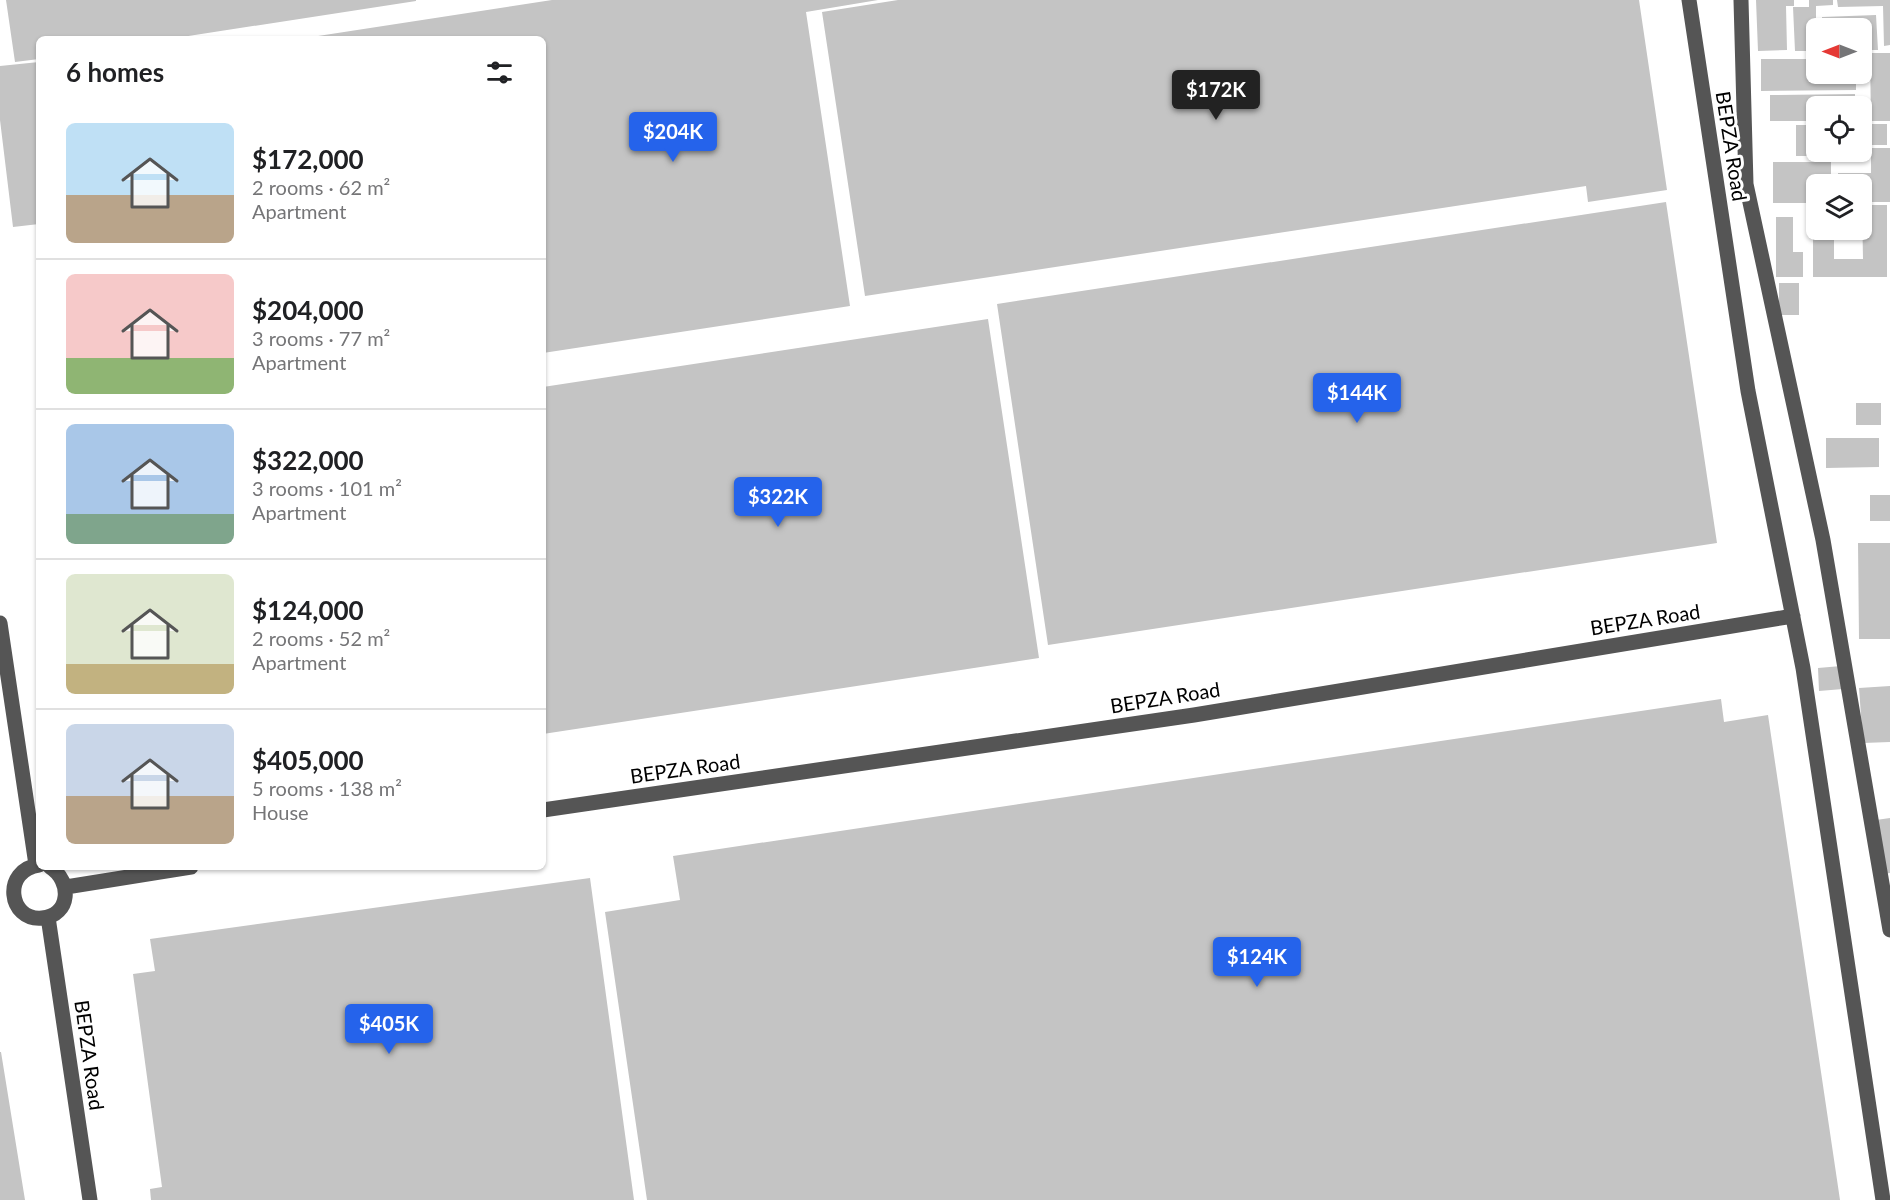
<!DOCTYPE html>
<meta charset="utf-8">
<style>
body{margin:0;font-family:Lato,sans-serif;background:#f2f2f2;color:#202124;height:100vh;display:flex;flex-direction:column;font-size:22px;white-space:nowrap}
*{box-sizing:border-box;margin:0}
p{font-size:20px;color:#757577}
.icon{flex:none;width:33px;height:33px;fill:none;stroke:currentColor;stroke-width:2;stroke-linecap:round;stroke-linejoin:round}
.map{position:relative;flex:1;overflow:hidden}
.drawer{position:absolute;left:36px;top:36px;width:510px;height:834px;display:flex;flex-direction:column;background:#fff;border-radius:9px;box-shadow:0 2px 4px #0004}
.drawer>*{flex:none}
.needle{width:39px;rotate:270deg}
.tools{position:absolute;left:1806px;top:18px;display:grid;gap:12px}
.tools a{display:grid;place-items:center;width:66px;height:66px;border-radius:9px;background:#fff;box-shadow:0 2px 4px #0004;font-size:30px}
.price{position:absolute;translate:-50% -51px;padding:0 14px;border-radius:6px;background:#2563eb;color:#fff;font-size:20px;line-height:39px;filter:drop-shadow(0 2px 3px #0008)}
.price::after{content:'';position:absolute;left:50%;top:36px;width:18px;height:14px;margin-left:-9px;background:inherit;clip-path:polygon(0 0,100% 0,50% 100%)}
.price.active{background:#222;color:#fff}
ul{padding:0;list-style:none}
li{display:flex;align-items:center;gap:18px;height:150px;padding:0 30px}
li+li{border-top:2px solid #e0e0e0}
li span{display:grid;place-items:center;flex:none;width:168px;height:120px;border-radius:9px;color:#555}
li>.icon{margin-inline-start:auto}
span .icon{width:72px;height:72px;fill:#fffc;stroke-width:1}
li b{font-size:26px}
h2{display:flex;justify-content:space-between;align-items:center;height:72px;padding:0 30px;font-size:26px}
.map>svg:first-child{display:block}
.building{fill:#c4c4c4}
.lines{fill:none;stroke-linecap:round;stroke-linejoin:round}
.minor{stroke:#555;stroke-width:15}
.labels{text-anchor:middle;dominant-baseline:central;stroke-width:6;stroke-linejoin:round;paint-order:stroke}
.street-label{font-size:20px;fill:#000;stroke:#fff}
</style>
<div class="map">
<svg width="1890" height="1200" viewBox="0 0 1890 1200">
<rect width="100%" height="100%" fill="#fff"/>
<!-- building -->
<path class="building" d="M6 0H416V1L169 39H39V59L15 62Z
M552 0H878L806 12 850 306 543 353V39L305 38Z
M898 0H1639L1667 190 1588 202 1586 186 865 296 822 12Z
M1756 0H1794V6H1786L1787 50 1758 51Z
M1809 0H1833V5L1816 6V51H1795L1793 7H1809Z
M1837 0H1890V45L1884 46 1883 6 1838 7Z
M1876 15 1878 50H1862V28H1822V17Z
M1870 53H1890V121H1871Z
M1761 59H1816V74H1856V90L1761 91Z
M39 62V224L13 227 0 120V66Z
M1855 94V106H1816V121H1770V95Z
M1862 124H1887V145H1862Z
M1796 125H1816V152H1862V156H1796Z
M1871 148H1890V202H1862V184H1838V173H1871Z
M1773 162H1831V184H1816V203H1773Z
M1666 202 1717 543 1048 645 997 304Z
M1862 205H1887V277H1813V206H1816V230H1834V259H1863Z
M1776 217H1793V252H1803V277H1776Z
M1779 283H1799V315H1779Z
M988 319 1039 658 543 734V387Z
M1856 403H1881V425H1856Z
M1826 438H1879V467L1826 468Z
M1870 495H1890V521H1870Z
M1858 543H1890V639H1859Z
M1841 666 1843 689 1819 691 1818 668Z
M1890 686V742L1863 743 1859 688Z
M1721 699 1724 722 1768 715 1840 1200H647L605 912 680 900 673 856Z
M1890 818V873L1883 874 1876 820Z
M590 878 634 1200H151L150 1189 162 1187 133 974 155 971 150 939Z
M0 1052H1L25 1200H0Z"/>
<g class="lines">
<!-- minor -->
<path class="minor" d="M1689 0 1748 391 1803 668 1883 1200
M1741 0 1746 184 1823 540 1890 930
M0 623 36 865
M543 810 1194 715 1793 616
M39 865C2 870 8 921 42 918 71 915 72 881 50 867
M66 887 191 867
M48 917 90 1200"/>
</g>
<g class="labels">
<!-- street labels -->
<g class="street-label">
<text transform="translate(1732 146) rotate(81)">BEPZA Road</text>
<text transform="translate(1645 619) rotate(-9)">BEPZA Road</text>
<text transform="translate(1165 697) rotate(-9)">BEPZA Road</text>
<text transform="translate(685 768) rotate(-8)">BEPZA Road</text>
<text transform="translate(90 1055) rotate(82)">BEPZA Road</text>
</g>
</g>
</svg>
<div class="tools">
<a><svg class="needle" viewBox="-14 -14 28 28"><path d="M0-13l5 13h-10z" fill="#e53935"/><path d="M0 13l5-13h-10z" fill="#757577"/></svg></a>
<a><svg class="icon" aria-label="locate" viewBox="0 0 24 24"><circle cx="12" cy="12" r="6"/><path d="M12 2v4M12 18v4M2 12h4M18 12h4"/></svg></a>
<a><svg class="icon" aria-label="layers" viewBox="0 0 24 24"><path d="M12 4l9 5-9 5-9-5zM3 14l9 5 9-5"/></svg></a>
</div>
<b class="price active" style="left:1216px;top:121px">$172K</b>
<b class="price" style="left:673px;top:163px">$204K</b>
<b class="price" style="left:1357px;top:424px">$144K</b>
<b class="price" style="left:778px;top:528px">$322K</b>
<b class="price" style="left:1257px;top:988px">$124K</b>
<b class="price" style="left:389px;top:1055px">$405K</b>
<section class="drawer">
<h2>6 homes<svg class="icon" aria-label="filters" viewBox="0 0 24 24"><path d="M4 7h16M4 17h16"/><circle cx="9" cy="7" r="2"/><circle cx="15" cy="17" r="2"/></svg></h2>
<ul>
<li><span style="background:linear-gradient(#bfe0f5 60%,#b9a48a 0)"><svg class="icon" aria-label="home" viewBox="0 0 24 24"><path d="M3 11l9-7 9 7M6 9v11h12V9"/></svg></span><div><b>$172,000</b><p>2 rooms · 62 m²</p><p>Apartment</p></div></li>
<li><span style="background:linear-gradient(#f6c9c9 70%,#8fb573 0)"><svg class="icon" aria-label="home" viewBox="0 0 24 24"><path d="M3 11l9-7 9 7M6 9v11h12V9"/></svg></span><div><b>$204,000</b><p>3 rooms · 77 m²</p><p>Apartment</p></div></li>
<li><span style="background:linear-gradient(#a9c7e8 75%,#7fa58c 0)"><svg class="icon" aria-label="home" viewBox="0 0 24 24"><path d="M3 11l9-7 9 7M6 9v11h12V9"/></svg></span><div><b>$322,000</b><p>3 rooms · 101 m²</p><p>Apartment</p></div></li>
<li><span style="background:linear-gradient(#dfe7d0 75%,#c2b280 0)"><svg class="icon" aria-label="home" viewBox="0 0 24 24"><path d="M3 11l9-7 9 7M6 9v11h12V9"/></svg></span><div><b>$124,000</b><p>2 rooms · 52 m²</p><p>Apartment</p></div></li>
<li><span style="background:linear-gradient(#c9d6e8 60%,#b9a48a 0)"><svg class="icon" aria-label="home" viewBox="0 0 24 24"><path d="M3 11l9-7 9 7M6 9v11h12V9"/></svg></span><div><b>$405,000</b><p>5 rooms · 138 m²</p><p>House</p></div></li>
</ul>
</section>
</div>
